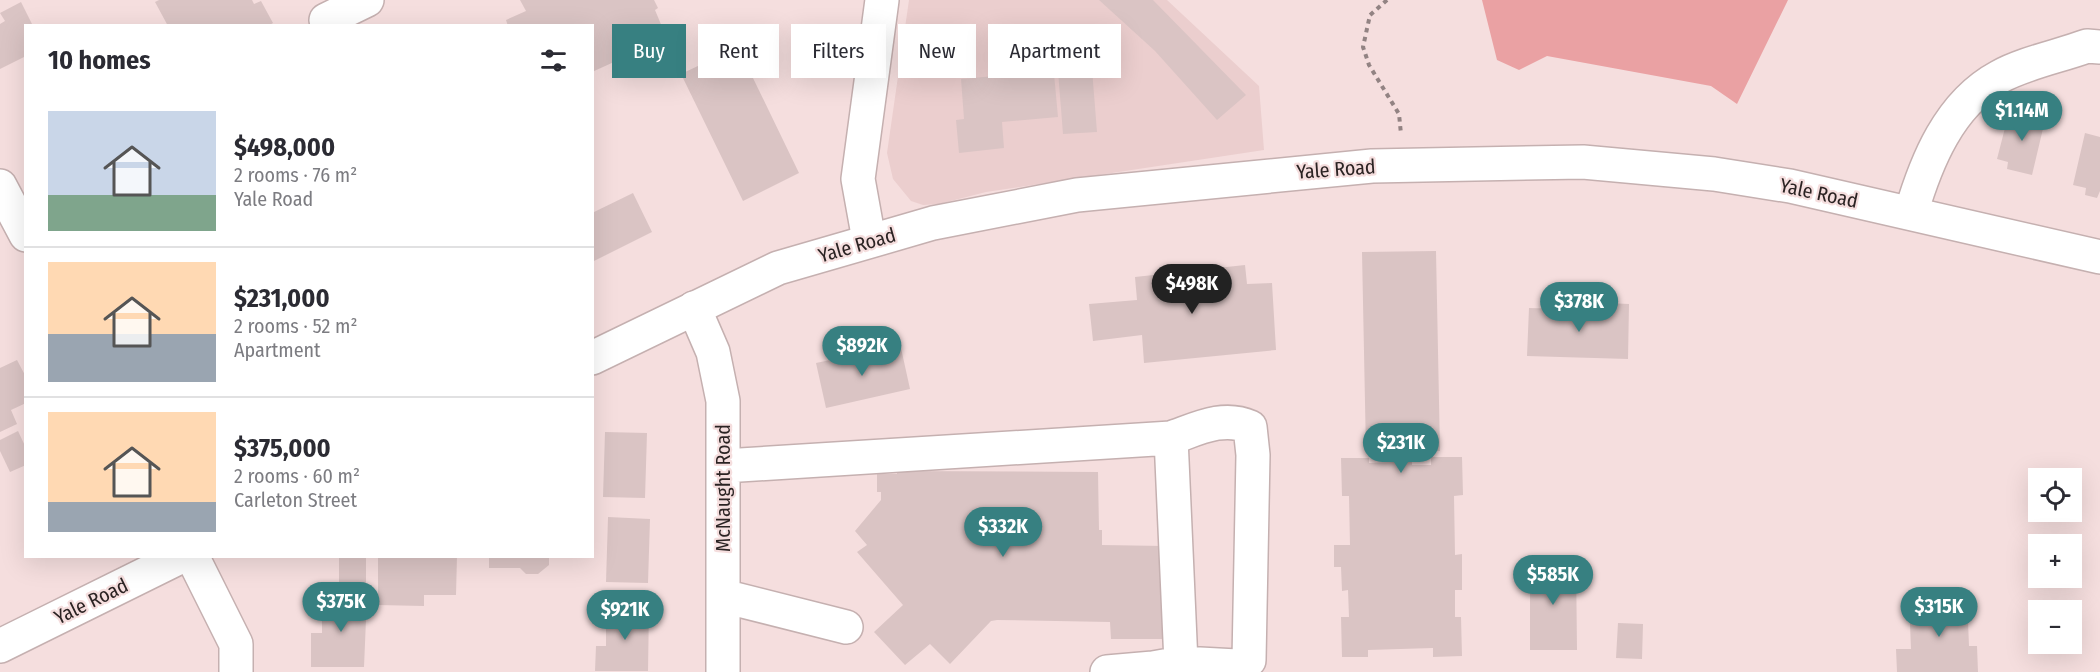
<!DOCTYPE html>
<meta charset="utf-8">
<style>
body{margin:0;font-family:"Fira Sans Condensed",sans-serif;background:#f2f2f3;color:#2b2b33;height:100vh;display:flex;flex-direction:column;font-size:22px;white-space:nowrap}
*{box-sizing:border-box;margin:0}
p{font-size:20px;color:#7c7c81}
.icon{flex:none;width:33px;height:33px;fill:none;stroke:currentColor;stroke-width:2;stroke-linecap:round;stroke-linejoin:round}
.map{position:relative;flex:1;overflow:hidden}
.details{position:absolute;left:24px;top:24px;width:570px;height:534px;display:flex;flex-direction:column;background:#fff;border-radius:0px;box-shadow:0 6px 24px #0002}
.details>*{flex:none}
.hud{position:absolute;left:612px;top:24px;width:570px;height:54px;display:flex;gap:12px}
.tools{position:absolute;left:2028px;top:468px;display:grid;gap:12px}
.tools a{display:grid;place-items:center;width:54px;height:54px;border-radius:0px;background:#fff;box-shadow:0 6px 24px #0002;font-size:30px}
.price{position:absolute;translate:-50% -51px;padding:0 14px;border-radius:21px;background:#378081;color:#fff;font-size:20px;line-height:39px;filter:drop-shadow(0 2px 3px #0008)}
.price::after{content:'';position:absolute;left:50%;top:36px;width:18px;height:14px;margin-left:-9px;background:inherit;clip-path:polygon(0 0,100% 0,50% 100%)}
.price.active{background:#222;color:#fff}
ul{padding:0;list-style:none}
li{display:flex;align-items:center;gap:18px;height:150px;padding:0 24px}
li+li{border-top:2px solid #e1e1e2}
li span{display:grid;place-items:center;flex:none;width:168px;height:120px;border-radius:0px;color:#555}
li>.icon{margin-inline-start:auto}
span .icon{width:72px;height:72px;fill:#fffc;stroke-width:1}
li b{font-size:26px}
h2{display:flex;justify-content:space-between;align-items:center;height:72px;padding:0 24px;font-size:26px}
.tag{padding:0 21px;border-radius:0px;background:#fff;box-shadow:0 6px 24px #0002;font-size:21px;line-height:54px}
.tag.active{background:#378081;color:#fff}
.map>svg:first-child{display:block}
.built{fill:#ebcece}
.forest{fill:#eaa1a3}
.building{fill:#dac4c4}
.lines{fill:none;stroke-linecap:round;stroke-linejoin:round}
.minor-casing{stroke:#c5b0b0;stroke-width:36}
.major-casing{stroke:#c5b0b0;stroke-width:36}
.path{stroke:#928383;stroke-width:4;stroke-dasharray:4.5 4.5;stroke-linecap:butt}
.minor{stroke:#fff;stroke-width:33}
.major{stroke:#fff;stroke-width:33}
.labels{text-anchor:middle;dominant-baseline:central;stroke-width:4.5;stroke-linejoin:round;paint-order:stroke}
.street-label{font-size:20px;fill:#2b2323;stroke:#f5dede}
</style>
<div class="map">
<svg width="2100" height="672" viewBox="0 0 2100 672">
<rect width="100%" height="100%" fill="#f5dede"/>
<!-- built -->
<path class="built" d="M909 0H1167L1259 86 1264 150 986 192 939 204 923 205 911 201 893 179 887 153Z"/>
<!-- forest -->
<path class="forest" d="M1482 0H1788L1737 104 1711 86 1547 56 1519 70 1497 60Z"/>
<!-- building -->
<path class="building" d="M159 0H252L254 4 261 1 273 23 268 26H168L155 2Z
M520 0H654L658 8 655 10 665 34 645 43 641 37 621 46 625 57 592 72V26H508L506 20 526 11Z
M1099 0H1153L1246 95 1217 120 1155 51Z
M21 2 33 26H26V56L0 69V24L5 21 0 13Z
M738 47 799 173 743 201 681 74Z
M1052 52 1058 117 1002 122 1004 148 959 153 956 120 964 119 961 79 995 76V71L1017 70 1015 56Z
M1092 69 1097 132 1063 134 1058 71Z
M2019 109 2046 116 2032 175 2007 169 2008 162 1997 159 2006 124 2014 126Z
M2085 133 2100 137V191L2097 198 2085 195 2086 188 2073 185Z
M633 193 652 232 592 262V213Z
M1436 251 1440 451 1412 452V465H1431V457H1462L1463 495 1454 496 1455 555 1462 554V590H1455V617H1461L1462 656 1433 657V648L1368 650V657H1342L1341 617H1349L1348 590 1342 591 1341 567H1334V545H1350L1349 496H1342L1341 458H1369V463L1392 462V452H1366L1362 252Z
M1245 265 1247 284 1272 283 1276 350 1144 363 1142 335 1093 341 1089 304 1137 300 1135 277Z
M1607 303 1629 304 1628 359 1527 356 1529 308 1607 310Z
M901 348 910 389 826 408 816 363 849 356 850 360Z
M17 360 26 377V403L11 410 17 424 0 432V368Z
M18 431 26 448V465L10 472 0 451V440Z
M605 432 647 433 645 498 603 497Z
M897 471 1098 472 1099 530H1102V545L1164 546 1163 639H1111L1110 622 997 620 991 621 950 664 930 644 905 665 874 632 903 605 857 552 867 545 855 531 881 500V492H877V474H897Z
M608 517 650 519 648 583 606 582Z
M339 556H366V592L339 590Z
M378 556H457L456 595H424V606L378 605Z
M489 556H549V565L538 574H526L520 568H489Z
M1530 561H1576L1577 650H1530Z
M322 595 367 596 364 667H311V633H322Z
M1967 597 1969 646H1977L1978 672H1897L1896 649H1911L1909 599Z
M606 608H649L648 671H595L596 646H606Z
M1618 623 1643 624 1642 659 1616 658Z"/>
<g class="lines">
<defs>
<path id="minor" d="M326 20 367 0
M0 186 26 235
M1911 213C1926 162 1949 104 1999 77 2024 63 2060 56 2087 46L2100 47
M869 240 858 179 882 0
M694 308 713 352 723 401V672
M1171 438 1181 663
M724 466 1171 438C1197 429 1223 415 1250 427L1253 455 1249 660 1237 666 1181 663 1153 668 1107 672
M192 556 236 644V672
M723 596 846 627"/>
<path id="major" d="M592 358 778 268 933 223 1077 195 1372 166 1583 162 1714 174 1790 186 2100 257
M0 646 182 556"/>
</defs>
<!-- minor casing -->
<use href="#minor" class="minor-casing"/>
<!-- major casing -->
<use href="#major" class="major-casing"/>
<!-- path -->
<path class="path" d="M1387 0 1370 15 1363 47 1369 65 1399 114 1401 134"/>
<!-- minor -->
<use href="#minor" class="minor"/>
<!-- major -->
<use href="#major" class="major"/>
</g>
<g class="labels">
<!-- street labels -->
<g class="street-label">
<text transform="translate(1336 169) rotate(-4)">Yale Road</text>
<text transform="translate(1819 193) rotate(12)">Yale Road</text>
<text transform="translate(857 245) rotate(-16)">Yale Road</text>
<text transform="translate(723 488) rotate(-90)">McNaught Road</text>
<text transform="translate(91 601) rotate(-26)">Yale Road</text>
</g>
</g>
</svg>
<div class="tools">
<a><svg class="icon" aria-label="locate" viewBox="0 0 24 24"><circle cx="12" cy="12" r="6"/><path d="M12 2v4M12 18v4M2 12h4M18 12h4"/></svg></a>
<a>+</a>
<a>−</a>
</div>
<b class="price" style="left:2022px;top:142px">$1.14M</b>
<b class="price active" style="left:1192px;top:315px">$498K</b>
<b class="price" style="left:1579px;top:333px">$378K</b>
<b class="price" style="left:862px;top:377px">$892K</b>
<b class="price" style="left:1401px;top:474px">$231K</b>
<b class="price" style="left:1003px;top:558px">$332K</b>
<b class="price" style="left:1553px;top:606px">$585K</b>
<b class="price" style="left:341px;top:633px">$375K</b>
<b class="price" style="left:1939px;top:638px">$315K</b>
<b class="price" style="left:625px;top:641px">$921K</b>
<div class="hud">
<a class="tag active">Buy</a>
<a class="tag">Rent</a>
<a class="tag">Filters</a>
<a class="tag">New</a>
<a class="tag">Apartment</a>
</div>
<section class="details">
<h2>10 homes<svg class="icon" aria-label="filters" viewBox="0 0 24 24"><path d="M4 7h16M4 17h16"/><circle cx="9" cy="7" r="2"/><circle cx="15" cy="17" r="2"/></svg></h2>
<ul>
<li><span style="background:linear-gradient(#c9d6e8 70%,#7fa58c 0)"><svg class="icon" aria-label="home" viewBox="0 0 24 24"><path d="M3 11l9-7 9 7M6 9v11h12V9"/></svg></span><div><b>$498,000</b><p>2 rooms · 76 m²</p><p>Yale Road</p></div></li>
<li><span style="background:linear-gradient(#ffd9b3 60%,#9aa5b1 0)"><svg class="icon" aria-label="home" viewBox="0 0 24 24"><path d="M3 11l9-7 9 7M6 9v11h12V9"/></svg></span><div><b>$231,000</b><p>2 rooms · 52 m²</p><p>Apartment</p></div></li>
<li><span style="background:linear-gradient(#ffd9b3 75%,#9aa5b1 0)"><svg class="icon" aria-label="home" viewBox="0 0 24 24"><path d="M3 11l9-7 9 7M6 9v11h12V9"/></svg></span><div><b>$375,000</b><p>2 rooms · 60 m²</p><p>Carleton Street</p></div></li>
</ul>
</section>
</div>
